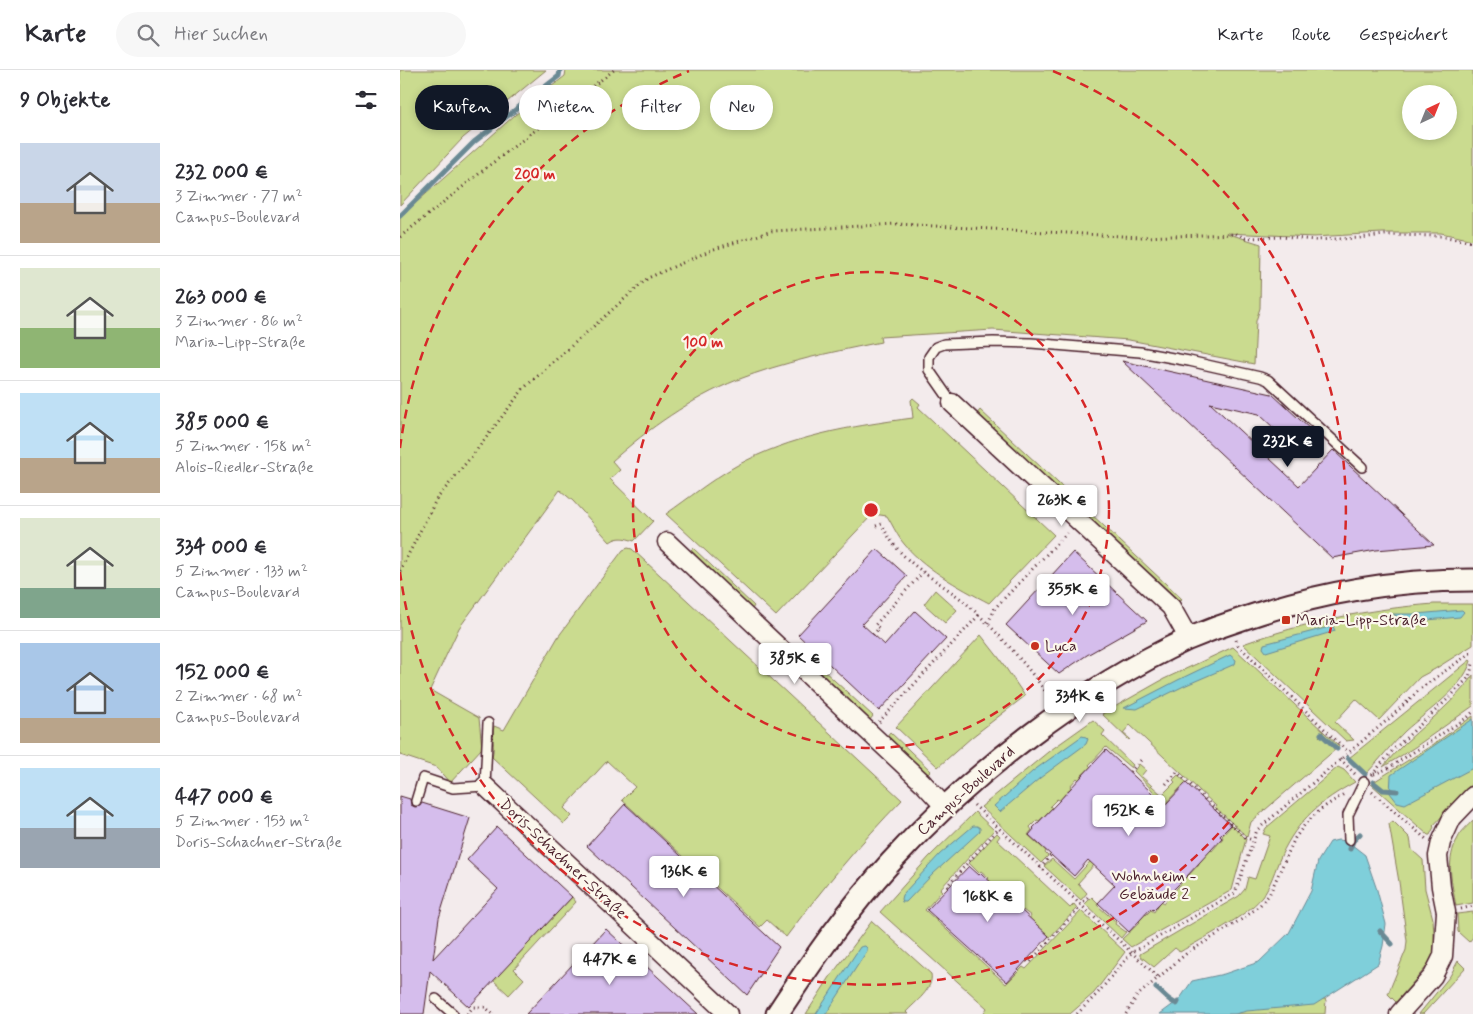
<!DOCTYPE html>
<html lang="de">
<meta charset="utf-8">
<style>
body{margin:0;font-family:Mynerve,sans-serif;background:#f7f7f7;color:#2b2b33;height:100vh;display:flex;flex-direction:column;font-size:19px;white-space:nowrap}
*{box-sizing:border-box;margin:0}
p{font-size:16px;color:#7c7c81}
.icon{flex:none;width:28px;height:28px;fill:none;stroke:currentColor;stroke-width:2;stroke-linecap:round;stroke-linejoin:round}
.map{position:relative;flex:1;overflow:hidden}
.panel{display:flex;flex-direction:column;background:#fff;width:400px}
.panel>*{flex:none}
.banner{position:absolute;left:15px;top:15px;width:475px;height:45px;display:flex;gap:10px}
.needle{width:32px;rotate:43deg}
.fabs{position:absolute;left:1002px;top:15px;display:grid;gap:10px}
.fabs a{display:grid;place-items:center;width:55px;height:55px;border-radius:50%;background:#fff;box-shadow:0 2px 8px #0003;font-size:25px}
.price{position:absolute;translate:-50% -42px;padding:0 11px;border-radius:5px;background:#fff;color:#222;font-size:16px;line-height:32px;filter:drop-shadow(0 1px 2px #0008)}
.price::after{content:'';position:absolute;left:50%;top:30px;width:15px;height:11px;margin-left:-8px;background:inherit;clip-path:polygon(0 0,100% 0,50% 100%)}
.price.on{background:#111827;color:#fff}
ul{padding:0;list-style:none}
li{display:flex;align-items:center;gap:15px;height:125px;padding:0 20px}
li+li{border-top:1px solid #e1e1e2}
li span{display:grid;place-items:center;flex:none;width:140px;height:100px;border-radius:0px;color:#555}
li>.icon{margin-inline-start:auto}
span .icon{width:60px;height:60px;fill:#fffc;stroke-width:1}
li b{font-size:21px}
h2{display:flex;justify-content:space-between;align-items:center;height:60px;padding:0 20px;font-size:21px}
.tag{padding:0 18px;border-radius:22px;background:#fff;box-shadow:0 2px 8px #0003;font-size:18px;line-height:45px}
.tag.on{background:#111827;color:#fff}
header{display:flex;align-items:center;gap:30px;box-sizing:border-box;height:70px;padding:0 25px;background:#fff;border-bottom:1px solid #e1e1e2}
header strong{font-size:24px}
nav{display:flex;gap:28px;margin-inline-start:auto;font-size:18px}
.search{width:350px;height:45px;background:#f7f7f7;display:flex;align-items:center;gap:12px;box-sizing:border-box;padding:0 18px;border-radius:28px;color:#7c7c81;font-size:19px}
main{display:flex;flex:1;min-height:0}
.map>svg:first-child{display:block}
.green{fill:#cadb8f;stroke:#8a7d5d;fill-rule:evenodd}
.water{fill:#7fcfda;stroke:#6a8994}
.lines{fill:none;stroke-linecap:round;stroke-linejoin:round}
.stream{stroke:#6a8994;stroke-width:5}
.building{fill:#d5bdec;stroke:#4a1f2b}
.service-casing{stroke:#4a1f2b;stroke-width:12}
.minor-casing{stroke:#4a1f2b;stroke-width:21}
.tertiary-casing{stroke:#4a1f2b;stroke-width:25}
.path{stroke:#4a1f2b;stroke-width:3;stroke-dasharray:1 4;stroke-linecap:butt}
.service{stroke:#fbf7ec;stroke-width:9}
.minor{stroke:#fbf7ec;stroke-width:18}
.tertiary{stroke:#fbf7ec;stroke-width:21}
.ring{fill:none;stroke:#d62828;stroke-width:2.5;stroke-dasharray:9 6}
.poi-dot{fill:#c8321e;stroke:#fbf7ec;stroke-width:2}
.labels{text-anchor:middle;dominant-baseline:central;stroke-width:4.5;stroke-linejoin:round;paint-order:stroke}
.poi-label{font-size:16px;fill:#4a1f2b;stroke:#fbf7ec;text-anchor:start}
.street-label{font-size:16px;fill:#4a1f2b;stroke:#fbf7ec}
.centre{fill:#d62828;stroke:#fbf7ec;stroke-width:2.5}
.ring-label{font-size:15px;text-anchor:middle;font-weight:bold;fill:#d62828;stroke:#fbf7ec;stroke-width:4.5;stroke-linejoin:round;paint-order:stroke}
</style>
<header>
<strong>Karte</strong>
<div class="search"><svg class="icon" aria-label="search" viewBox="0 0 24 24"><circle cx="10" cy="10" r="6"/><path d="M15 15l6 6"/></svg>Hier suchen</div>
<nav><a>Karte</a><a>Route</a><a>Gespeichert</a></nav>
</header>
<main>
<section class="panel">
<h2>9 Objekte<svg class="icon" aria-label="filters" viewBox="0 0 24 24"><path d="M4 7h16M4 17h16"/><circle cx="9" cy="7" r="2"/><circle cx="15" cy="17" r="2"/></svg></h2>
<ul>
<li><span style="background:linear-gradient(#c9d6e8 60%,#b9a48a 0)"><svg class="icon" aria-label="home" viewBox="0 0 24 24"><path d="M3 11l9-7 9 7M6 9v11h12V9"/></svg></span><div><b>232 000 €</b><p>3 Zimmer · 77 m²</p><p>Campus-Boulevard</p></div></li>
<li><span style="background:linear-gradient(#dfe7d0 60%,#8fb573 0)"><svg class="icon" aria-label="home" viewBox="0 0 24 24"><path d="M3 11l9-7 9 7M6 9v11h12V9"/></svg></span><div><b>263 000 €</b><p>3 Zimmer · 86 m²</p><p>Maria-Lipp-Straße</p></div></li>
<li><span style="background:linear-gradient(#bfe0f5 65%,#b9a48a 0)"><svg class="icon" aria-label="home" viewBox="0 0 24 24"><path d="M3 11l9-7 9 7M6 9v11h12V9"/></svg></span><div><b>385 000 €</b><p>5 Zimmer · 158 m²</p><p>Alois-Riedler-Straße</p></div></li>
<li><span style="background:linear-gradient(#dfe7d0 70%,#7fa58c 0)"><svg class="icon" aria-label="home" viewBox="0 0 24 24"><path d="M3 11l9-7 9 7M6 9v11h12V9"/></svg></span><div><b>334 000 €</b><p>5 Zimmer · 133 m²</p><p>Campus-Boulevard</p></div></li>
<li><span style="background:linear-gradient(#a9c7e8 75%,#b9a48a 0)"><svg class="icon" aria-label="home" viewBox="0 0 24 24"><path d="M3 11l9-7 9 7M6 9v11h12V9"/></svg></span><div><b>152 000 €</b><p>2 Zimmer · 68 m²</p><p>Campus-Boulevard</p></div></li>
<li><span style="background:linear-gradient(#bfe0f5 60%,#9aa5b1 0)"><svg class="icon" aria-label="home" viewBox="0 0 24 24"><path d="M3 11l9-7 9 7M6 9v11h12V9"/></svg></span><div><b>447 000 €</b><p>5 Zimmer · 153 m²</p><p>Doris-Schachner-Straße</p></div></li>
</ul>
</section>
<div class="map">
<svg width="1073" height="944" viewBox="0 0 1073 944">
<rect width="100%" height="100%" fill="#f3ebec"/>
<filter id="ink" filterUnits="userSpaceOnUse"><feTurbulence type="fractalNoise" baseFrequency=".02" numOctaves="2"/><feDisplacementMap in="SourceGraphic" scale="10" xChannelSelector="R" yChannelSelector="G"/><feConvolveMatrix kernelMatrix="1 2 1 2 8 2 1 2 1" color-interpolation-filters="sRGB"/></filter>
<g filter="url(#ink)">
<!-- green -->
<path class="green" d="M0 0H146L63 68 0 135Z
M166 0H1073V170L1041 163H982L914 167 826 163 861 174 860 238 856 251 854 294 729 270 593 260 480 267 481 272C432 282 383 292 337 310 290 329 249 358 212 391L220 400 210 409 253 451 234 471C226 468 218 466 210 472L173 431 160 420 59 558 30 620 79 648 82 678 50 713 36 697 0 685V147L115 45 165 6ZM1011 24H1049V61H1011Z
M513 328 520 334 518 337 654 465 589 533C560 518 521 497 501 470 496 463 492 454 487 446L473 444 376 546 266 444C289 428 311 410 336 396 390 366 452 356 513 348L511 330Z
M580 340 782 529 777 533 576 345Z
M228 478 232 479 502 730C460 773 422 819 386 867L367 850 360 857 222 730 235 717 207 691 164 738 172 746 164 754 92 687C95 676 92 667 94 656L104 660 158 567 223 480Z
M293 478 354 536 351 541 289 483Z
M535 520 557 540 545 553 524 534Z
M1034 534H1073V575L1035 599 1020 607 979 650 956 629 935 652 954 670 946 671 843 574C905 552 968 539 1034 534Z
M581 565 599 588 625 626 572 667 538 697 496 657Z
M833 577 939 676 938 678 922 664 923 662 919 667 921 665 936 679 851 752 847 767 815 737 816 736 730 655 723 663 730 669 729 670 702 644 764 609Z
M1070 590 1071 591C1062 620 1027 641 1005 661 991 674 980 690 966 704L949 688Z
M422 599 473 646 469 651 418 603Z
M1073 605V636L1015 677 983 697C1009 663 1049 641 1073 605Z
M1073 646V712L1033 756 1034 757 1030 765H1028L971 714 972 713 982 721H990L989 719H983L975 711 1034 674Z
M693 650 705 661 702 665 733 695 731 698 706 677 689 695 691 697 682 705 679 710 677 708 670 716 671 718 667 721 660 731 657 729 650 736 652 738 639 751 637 750 630 757 632 760 628 765 646 781 645 783 648 786 641 793 581 737 648 682Z
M490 662 531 701 527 705 486 667Z
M739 694 746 700 741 706 762 725 775 712 773 710 778 705 786 712 717 784 694 795 678 813 687 823 681 830 644 796 652 789 674 809 754 722 734 701Z
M938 697 944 700 955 712C921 731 898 749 881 786 875 799 871 815 862 827 846 847 803 868 780 882L775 878 754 897 740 886V884L839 826 845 819 848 807 855 809 870 766 863 764 866 758Z
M575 742 594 760 540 819 542 821 525 840 606 914 623 897 626 899 681 841 725 882 694 923 670 944H583L587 938 480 842 529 787Z
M1073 750V833L1056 836C1052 813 1045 790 1058 768 1061 761 1068 756 1073 750Z
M993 751 1010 768 1012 780 1023 790 1025 819 1033 849 1035 879 1029 894 996 932 988 924 1006 880 1007 871 999 812 989 754Z
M832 755 846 769 832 820 731 877 722 869 740 852 739 851 745 844 746 845 751 840 754 842 761 831 764 833 784 810 783 808 786 804 788 806 799 794 798 792 810 779 812 781 823 768 822 766Z
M597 763 600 766 597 770 670 838 674 834 677 838 650 867 629 849 631 846 623 840 621 842 608 829 610 827 602 820 600 822 587 810 589 808 581 801 579 803 569 793Z
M172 827 176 832 114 899 124 909 109 925 93 910Z
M692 827 698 833 697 835 716 852 715 854 726 862 721 868 685 834Z
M1073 842V867L1069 872 1058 862 1057 844Z
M472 851 531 904C534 919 515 932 506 942L508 944H406L430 907Z
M1058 891 1065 898 1023 944H1019L1050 906Z
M926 929 925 944H819L885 931Z"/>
<!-- water -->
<path class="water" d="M1062 540 1064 542 1060 547 1005 552 993 544H1016Z
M933 556 935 561 866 582 863 578 864 574Z
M830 585 836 590 835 594 784 616 737 639 724 638 778 610Z
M1073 649V698L1005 734 997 732 990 723 991 705Z
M682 666 686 667 688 669 686 674 640 708 600 742 594 736 633 701Z
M573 756H577L580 758V761L533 804 506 832H502L501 829 502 825 540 784Z
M938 770 947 771 965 785 977 820 986 854 983 876 978 894 914 935 847 941 835 944H760L779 930 792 911 824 904 859 892 889 863 911 821 918 791 930 772Z
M465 876 467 878V881L426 944H416L460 877Z"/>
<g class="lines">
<!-- stream -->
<path class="stream" d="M0 146 74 72 159 6 160 0
M921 664 937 679
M948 688 965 704
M973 712 983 720 997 721
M950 779 953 771 960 764
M980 861 992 874
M756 918C763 923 768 931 777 934L778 932"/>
</g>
<!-- building -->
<path class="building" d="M722 291 872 324 911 360 895 378 859 344 810 333 899 416 933 380 1034 475 976 480 932 488Z
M477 479 507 506 462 554 485 575 515 541 546 569 479 641 398 565Z
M673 482 747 551 687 585 659 604 606 555Z
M706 680 765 735 786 713 831 755 820 766 822 768 788 805 753 840 751 838 729 862 698 833 715 815 688 790 674 806 629 765 634 759 633 758 658 732Z
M0 726 10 729 11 735 15 737 20 736 22 733 70 748 39 848 33 889 98 819 67 790 97 757 172 827 69 937 30 901 24 944H0Z
M225 734 379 877 347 925 187 776Z
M569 796 579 805 581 803 649 866 607 912 527 840Z
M206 859 258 907 298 944H126Z"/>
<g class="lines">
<defs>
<path id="service" d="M552 333 529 300V287L536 277 544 274 593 272 631 273 740 282 789 291 860 307 868 310 962 397
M16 731 23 708 53 718 85 716 88 653
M949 770 948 745 964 712
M36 929 53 944"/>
<path id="minor" d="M552 333 771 537 789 569
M267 472 522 712 545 737
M85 716 328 944
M999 944 1033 906 1043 886 1046 842 1041 817 1038 786 1041 772 1052 748 1073 726"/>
<path id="tertiary" d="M377 944C412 891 448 839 491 792 572 703 678 620 788 569 807 561 826 554 845 548 922 522 992 510 1073 510"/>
</defs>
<!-- service casing -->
<use href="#service" class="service-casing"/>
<!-- minor casing -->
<use href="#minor" class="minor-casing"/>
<!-- tertiary casing -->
<use href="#tertiary" class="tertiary-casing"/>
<!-- path -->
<path class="path" d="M0 167 95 91 214 0
M476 456 482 454C498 493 538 509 567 534 599 563 626 594 651 629
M0 501 36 430 75 382 124 318 248 208 314 179 372 161 497 154 740 167 836 164 845 168 881 167 915 170 959 168 985 165 1041 166 1073 172
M588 553 595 538 668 462
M473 565 479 558 475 555 523 502
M836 570 838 575 948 682
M479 652 579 545
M940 689 956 705
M730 702 741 690
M974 704 987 699 1068 647 1073 642
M972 705 993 680 1051 626 1069 607 1073 594
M766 714 777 702 846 768 853 770
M972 722 1026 769
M574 735 758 907
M640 798 651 785
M548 817 547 816 598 759
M680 835 690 825
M1061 839 1073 836
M627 891 629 893 681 836
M67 944 73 937H85L93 944
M677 944 698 923 731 883 835 823 857 760 992 646 1020 619 1073 581
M726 944 737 926 787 883 847 846 860 835 869 825 895 768 906 753 921 739 944 724"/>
<!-- service -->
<use href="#service" class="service"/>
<!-- minor -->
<use href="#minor" class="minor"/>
<!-- tertiary -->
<use href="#tertiary" class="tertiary"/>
</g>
</g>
<!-- distance rings -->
<g class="ring">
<circle cx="471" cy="440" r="238"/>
<path d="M0 378A475 475 0 0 1 289 1M653 1A475 475 0 1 1 0 502"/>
</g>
<!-- markers -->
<g class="poi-dot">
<rect x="881" y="545" width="10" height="10" rx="2.5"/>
<circle cx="635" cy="576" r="5"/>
<circle cx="754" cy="789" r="5"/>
</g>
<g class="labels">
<!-- poi labels -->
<g class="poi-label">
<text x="896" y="550">Maria-Lipp-Straße</text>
<text x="645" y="576">Luca</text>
<text x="754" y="806" text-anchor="middle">Wohnheim -<tspan x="754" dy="18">Gebäude 2</tspan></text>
</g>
<!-- street labels -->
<g class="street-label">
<text transform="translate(566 721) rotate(-42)">Campus-Boulevard</text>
<text transform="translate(163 789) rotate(43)">Doris-Schachner-Straße</text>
</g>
</g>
<circle cx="471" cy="440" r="8" class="centre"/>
<g class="ring-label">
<text x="135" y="109">200 m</text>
<text x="303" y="277">100 m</text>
</g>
</svg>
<div class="fabs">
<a><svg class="needle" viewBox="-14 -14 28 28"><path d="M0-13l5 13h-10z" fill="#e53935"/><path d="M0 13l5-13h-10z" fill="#7c7c81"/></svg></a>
</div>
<b class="price on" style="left:888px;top:398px">232K €</b>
<b class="price" style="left:662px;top:457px">263K €</b>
<b class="price" style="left:673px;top:546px">355K €</b>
<b class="price" style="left:395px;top:615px">385K €</b>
<b class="price" style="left:680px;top:653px">334K €</b>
<b class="price" style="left:729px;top:767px">152K €</b>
<b class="price" style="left:284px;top:828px">136K €</b>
<b class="price" style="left:588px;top:853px">168K €</b>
<b class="price" style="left:210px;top:916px">447K €</b>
<div class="banner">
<a class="tag on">Kaufen</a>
<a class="tag">Mieten</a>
<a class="tag">Filter</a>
<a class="tag">Neu</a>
</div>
</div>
</main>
